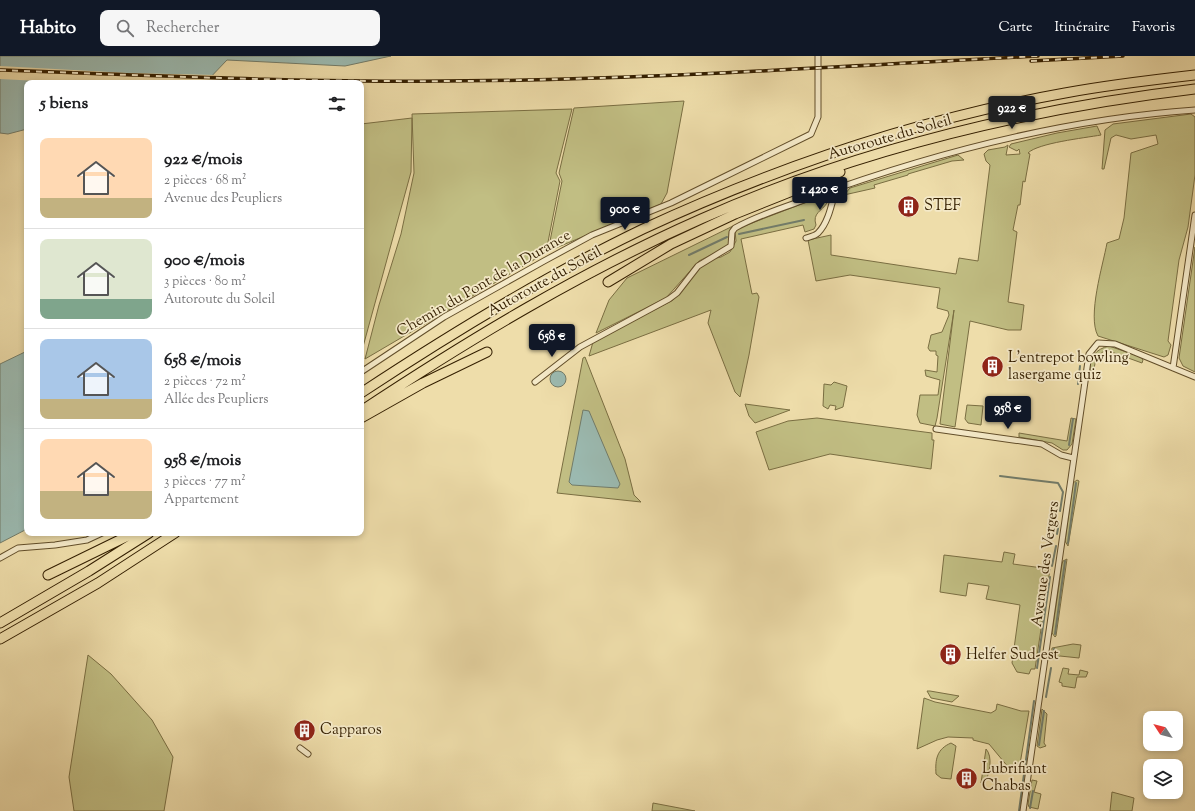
<!DOCTYPE html>
<html lang="fr">
<meta charset="utf-8">
<style>
body{margin:0;font-family:"Sorts Mill Goudy",serif;background:#f6f6f6;color:#202124;height:100vh;display:flex;flex-direction:column;font-size:15px;white-space:nowrap}
*{box-sizing:border-box;margin:0}
p{font-size:13px;color:#757577}
.icon{flex:none;width:22px;height:22px;fill:none;stroke:currentColor;stroke-width:2;stroke-linecap:round;stroke-linejoin:round}
.map{position:relative;flex:1;overflow:hidden}
.drawer{position:absolute;left:24px;top:24px;width:340px;height:456px;display:flex;flex-direction:column;background:#fff;border-radius:8px;box-shadow:0 2px 6px #0003}
.drawer>*{flex:none}
.needle{width:26px;rotate:306deg}
.fabs{position:absolute;left:1143px;top:655px;display:grid;gap:8px}
.fabs a{display:grid;place-items:center;width:40px;height:40px;border-radius:8px;background:#fff;box-shadow:0 2px 6px #0003;font-size:20px}
.price{position:absolute;translate:-50% -34px;padding:0 9px;border-radius:4px;background:#111827;color:#fff;font-size:13px;line-height:26px;filter:drop-shadow(0 1px 2px #0008)}
.price::after{content:'';position:absolute;left:50%;top:24px;width:12px;height:9px;margin-left:-6px;background:inherit;clip-path:polygon(0 0,100% 0,50% 100%)}
.price.on{background:#222;color:#fff}
ul{padding:0;list-style:none}
li{display:flex;align-items:center;gap:12px;height:100px;padding:0 16px}
li+li{border-top:1px solid #e0e0e0}
li span{display:grid;place-items:center;flex:none;width:112px;height:80px;border-radius:8px;color:#555}
li>.icon{margin-inline-start:auto}
span .icon{width:48px;height:48px;fill:#fffc;stroke-width:1}
li b{font-size:17px}
h2{display:flex;justify-content:space-between;align-items:center;height:48px;padding:0 16px;font-size:17px}
header{display:flex;align-items:center;gap:24px;box-sizing:border-box;height:56px;padding:0 20px;background:#111827;color:#fff}
header strong{font-size:19px}
nav{display:flex;gap:22px;margin-inline-start:auto;font-size:14px}
.search{width:280px;height:36px;background:#f6f6f6;display:flex;align-items:center;gap:10px;box-sizing:border-box;padding:0 14px;border-radius:8px;color:#757577;font-size:15px}
.map>svg:first-child{display:block}
.green{fill:#c1be83;stroke:#7a6e42}
.water{fill:#9bbab1;stroke:#727c6a}
.pier{fill:#eda}
.lines{fill:none;stroke-linecap:round;stroke-linejoin:round}
.stream{stroke:#727c6a;stroke-width:2}
.street-casing{stroke:#624e2a;stroke-width:7}
.highway-casing{stroke:#341f00;stroke-width:11}
.street{stroke:#f4e9c8;stroke-width:5}
.highway{stroke:#eda;stroke-width:9}
.rail-casing{stroke:#341f00;stroke-width:3.5}
.rail{stroke:#f4e9c8;stroke-width:2;stroke-dasharray:6;stroke-linecap:butt}
.labels{text-anchor:middle;dominant-baseline:central;stroke-width:3.5;stroke-linejoin:round;paint-order:stroke}
.street-label{font-size:15px;fill:#341f00;stroke:#f4e9c8}
.poi-label{font-size:15px;fill:#341f00;stroke:#f4e9c8;text-anchor:start}
</style>
<header>
<strong>Habito</strong>
<div class="search"><svg class="icon" aria-label="search" viewBox="0 0 24 24"><circle cx="10" cy="10" r="6"/><path d="M15 15l6 6"/></svg>Rechercher</div>
<nav><a>Carte</a><a>Itinéraire</a><a>Favoris</a></nav>
</header>
<div class="map">
<svg width="1195" height="755" viewBox="0 0 1195 755">
<rect width="100%" height="100%" fill="#eda"/>
<filter id="stains"><feTurbulence type="fractalNoise" baseFrequency=".005" numOctaves="4"/><feColorMatrix values="0 0 0 0 .2 0 0 0 0 .09 0 0 0 0 .02 0 0 0 .5 -.17"/></filter>
<radialGradient id="worn" r=".72"><stop offset=".6" stop-color="#630" stop-opacity="0"/><stop offset="1" stop-color="#630" stop-opacity=".3"/></radialGradient>
<!-- green -->
<path class="green" d="M684 45 667 137 661 148 551 194 550 185 562 125 559 117 574 52Z
M572 53 556 117 560 125 548 186 549 195 365 303 379 249 401 178 414 117 412 58Z
M1191 58 1195 61V119L1188 171 1179 204 1168 285 1171 289 1168 299 1164 301 1098 280C1087 260 1103 209 1107 187L1119 183 1124 162 1131 97 1158 88 1156 79 1131 83 1116 79 1111 82 1104 113H1102L1105 74 1113 68Z
M412 62 411 116 361 298V68Z
M1097 70 1101 79C1084 82 1038 87 1028 97L1030 98 1025 126 1023 125 1020 149H1018L1013 174 1017 176 1008 246 1024 249 1021 274H1008L970 265 955 371 940 368 954 254 937 362 935 370 920 367 917 359 920 339H938L940 324 926 320 925 314 937 316 938 300 936 299V295H930L928 292 931 279 942 276 949 259 948 255 937 252 940 232 850 219 816 225 808 184 831 179V199L956 218 959 202 978 205 990 109 986 105 984 98 988 94 1005 91 1008 89 1006 99 1020 98 1019 93 1017 95 1009 91 1011 88 1057 77Z
M958 99 964 104 952 105 908 118V119L874 129 875 132 844 139 850 132Z
M830 137C829 141 829 145 827 147 822 155 812 157 816 169L814 173 805 176 803 169 741 183 752 238 757 237 759 241 749 299 740 341 735 336 708 267 711 254 589 300 593 286 673 244 700 211 712 203 721 201 730 196 736 185 735 175 739 172Z
M733 170C726 176 732 183 727 191L699 205 666 242 596 277 609 244 627 222Z
M1195 191V316L1183 310 1179 302Z
M1109 290 1141 301 1143 304 1142 307 1106 294C1097 299 1095 304 1094 314L1090 315C1089 301 1096 293 1109 290Z
M585 301 625 403 634 439 641 446 557 437 583 302Z
M834 326 847 330 843 351 835 354 836 350 830 349 828 353 823 350 824 328 831 329Z
M745 348 790 354 755 367 749 360Z
M967 349 983 350 981 369 968 367 965 363Z
M817 362 932 377V384H934L931 413 830 398 769 414 756 376 788 365Z
M1071 362 1076 363 1072 388 1067 394H1063L1052 387 1019 381V377L1067 385Z
M1077 424 1079 425 1068 490 1065 485 1073 427Z
M1004 496 1015 498 1013 508 1050 513 1035 613H1031L1029 618 1017 616 1012 607 1020 549 986 543 989 530 968 527 966 540 940 536 944 499 1002 506Z
M1067 503 1056 580 1055 581 1052 577 1062 508 1063 505Z
M1073 588 1081 589 1079 602 1060 600 1057 602 1051 603 1052 592Z
M88 599 111 618 152 664 173 701 164 755H74L69 721Z
M1063 612 1069 613 1068 618 1079 619 1080 614 1088 616 1086 621H1077L1075 632 1062 630V627L1059 626Z
M927 635H930L959 640 952 646 931 642Z
M924 642 935 646 991 657 996 654 997 648 1021 655H1029L1019 714 1009 712 989 688 973 684V682L948 681 937 684 917 693Z
M1042 653 1047 658 1044 687 1046 690 1040 692 1037 690Z
M951 687 956 690 951 723 941 722 936 718C935 703 937 693 951 687Z
M986 693C993 700 990 719 984 727H981Z
M1032 724 1037 725 1034 736 1041 738 1038 753 1029 751 1028 748Z
M1112 736 1134 742 1132 755H1110Z
M653 747 695 755H652Z"/>
<!-- water -->
<path class="water" d="M0 0H391L345 10 227 4 205 27H27V73L8 78 0 77Z
M27 295V473L0 487V308Z
M550 323a8 8 0 1 1 16 0a8 8 0 1 1-16 0Z
M583 354 589 355 620 428 618 432 572 429 569 426Z"/>
<!-- pier -->
<path class="pier" d="M0 10 128 17 216 19 208 27H78L0 23Z"/>
<g class="lines">
<!-- stream -->
<path class="stream" d="M739 178 804 164
M689 199 727 181
M1078 328 1080 310
M1069 389 1073 363
M1000 420 1058 427 1063 436 1060 455
M1057 478 1059 467
M1068 487 1076 427
M1052 510 1056 490
M1055 578 1065 505
M1053 602 1054 593
M1037 612 1050 521
M1046 641 1051 612
M1039 689 1044 655
M1030 752 1033 735
M1019 755 1034 645"/>
<defs>
<path id="street" d="M806 182C809 181 815 180 818 177 829 166 832 146 836 132
M1173 312 1195 159
M361 316 444 261 544 205 592 179 671 147 811 78 818 61V0
M535 326 580 291 669 243 677 237 698 210 731 190 732 176 735 172C758 159 785 151 810 142 933 97 1064 63 1195 54
M936 373 1042 388 1061 399 1073 402
M0 502 18 492 55 489 87 484 102 477
M300 692 308 698
M1023 755 1089 298 1098 287 1115 288 1195 321"/>
<path id="highway" d="M608 226 671 188 735 158 840 116
M361 337C452 277 545 220 643 173 777 111 919 63 1065 37 1108 29 1151 24 1195 19
M361 355C470 283 581 216 701 163 857 94 1026 53 1195 33
M361 362 423 327 487 296
M48 519 134 477
M0 567 89 515 149 477
M0 583 98 527 175 477"/>
</defs>
<!-- street casing -->
<use href="#street" class="street-casing"/>
<!-- highway casing -->
<use href="#highway" class="highway-casing"/>
<!-- street -->
<use href="#street" class="street"/>
<!-- highway -->
<use href="#highway" class="highway"/>
<defs>
<path id="rail" d="M1031 5 1123 0
M0 14C176 21 351 28 527 24 697 20 868 9 1038 0"/>
</defs>
<!-- rail casing -->
<use href="#rail" class="rail-casing"/>
<!-- rail -->
<use href="#rail" class="rail"/>
</g>
<!-- icons -->
<defs>
<symbol id="building-disc" viewBox="-11 -11 22 22"><circle r="9.5" fill="#8f2418" stroke="#f4e9c8"/><path d="M-4-6H4V6H1V3H-1V6H-4ZM-2.5-4.3h1.7v1.8h-1.7ZM.8-4.3h1.7v1.8H.8ZM-2.5-1h1.7V.8h-1.7ZM.8-1h1.7V.8H.8Z" fill="#fff"/></symbol>
</defs>
<g fill-rule="evenodd">
<use href="#building-disc" x="896" y="138" width="25" height="25"/>
<use href="#building-disc" x="980" y="298" width="25" height="25"/>
<use href="#building-disc" x="938" y="586" width="25" height="25"/>
<use href="#building-disc" x="292" y="662" width="25" height="25"/>
<use href="#building-disc" x="954" y="710" width="25" height="25"/>
</g>
<g class="labels">
<!-- street labels -->
<g class="street-label">
<text transform="translate(890 82) rotate(-16)">Autoroute du Soleil</text>
<text transform="translate(545 226) rotate(-29)">Autoroute du Soleil</text>
<text transform="translate(484 228) rotate(-30)">Chemin du Pont de la Durance</text>
<text transform="translate(1046 508) rotate(-82)">Avenue des Vergers</text>
</g>
<!-- poi labels -->
<g class="poi-label">
<text x="924" y="150">STEF</text>
<text x="1008" y="302">L'entrepot bowling<tspan x="1008" dy="17">lasergame quiz</tspan></text>
<text x="966" y="599">Helfer Sud-est</text>
<text x="320" y="674">Capparos</text>
<text x="982" y="713">Lubrifiant<tspan x="982" dy="17">Chabas</tspan></text>
</g>
</g>
<rect width="100%" height="100%" filter="url(#stains)"/>
<rect width="100%" height="100%" fill="url(#worn)"/>
</svg>
<div class="fabs">
<a><svg class="needle" viewBox="-14 -14 28 28"><path d="M0-13l5 13h-10z" fill="#e53935"/><path d="M0 13l5-13h-10z" fill="#757577"/></svg></a>
<a><svg class="icon" aria-label="layers" viewBox="0 0 24 24"><path d="M12 4l9 5-9 5-9-5zM3 14l9 5 9-5"/></svg></a>
</div>
<b class="price on" style="left:1012px;top:74px">922 €</b>
<b class="price" style="left:820px;top:155px">1 420 €</b>
<b class="price" style="left:625px;top:175px">900 €</b>
<b class="price" style="left:552px;top:302px">658 €</b>
<b class="price" style="left:1008px;top:374px">958 €</b>
<section class="drawer">
<h2>5 biens<svg class="icon" aria-label="filters" viewBox="0 0 24 24"><path d="M4 7h16M4 17h16"/><circle cx="9" cy="7" r="2"/><circle cx="15" cy="17" r="2"/></svg></h2>
<ul>
<li><span style="background:linear-gradient(#ffd9b3 75%,#c2b280 0)"><svg class="icon" aria-label="home" viewBox="0 0 24 24"><path d="M3 11l9-7 9 7M6 9v11h12V9"/></svg></span><div><b>922 €/mois</b><p>2 pièces · 68 m²</p><p>Avenue des Peupliers</p></div></li>
<li><span style="background:linear-gradient(#dfe7d0 75%,#7fa58c 0)"><svg class="icon" aria-label="home" viewBox="0 0 24 24"><path d="M3 11l9-7 9 7M6 9v11h12V9"/></svg></span><div><b>900 €/mois</b><p>3 pièces · 80 m²</p><p>Autoroute du Soleil</p></div></li>
<li><span style="background:linear-gradient(#a9c7e8 75%,#c2b280 0)"><svg class="icon" aria-label="home" viewBox="0 0 24 24"><path d="M3 11l9-7 9 7M6 9v11h12V9"/></svg></span><div><b>658 €/mois</b><p>2 pièces · 72 m²</p><p>Allée des Peupliers</p></div></li>
<li><span style="background:linear-gradient(#ffd9b3 65%,#c2b280 0)"><svg class="icon" aria-label="home" viewBox="0 0 24 24"><path d="M3 11l9-7 9 7M6 9v11h12V9"/></svg></span><div><b>958 €/mois</b><p>3 pièces · 77 m²</p><p>Appartement</p></div></li>
</ul>
</section>
</div>
